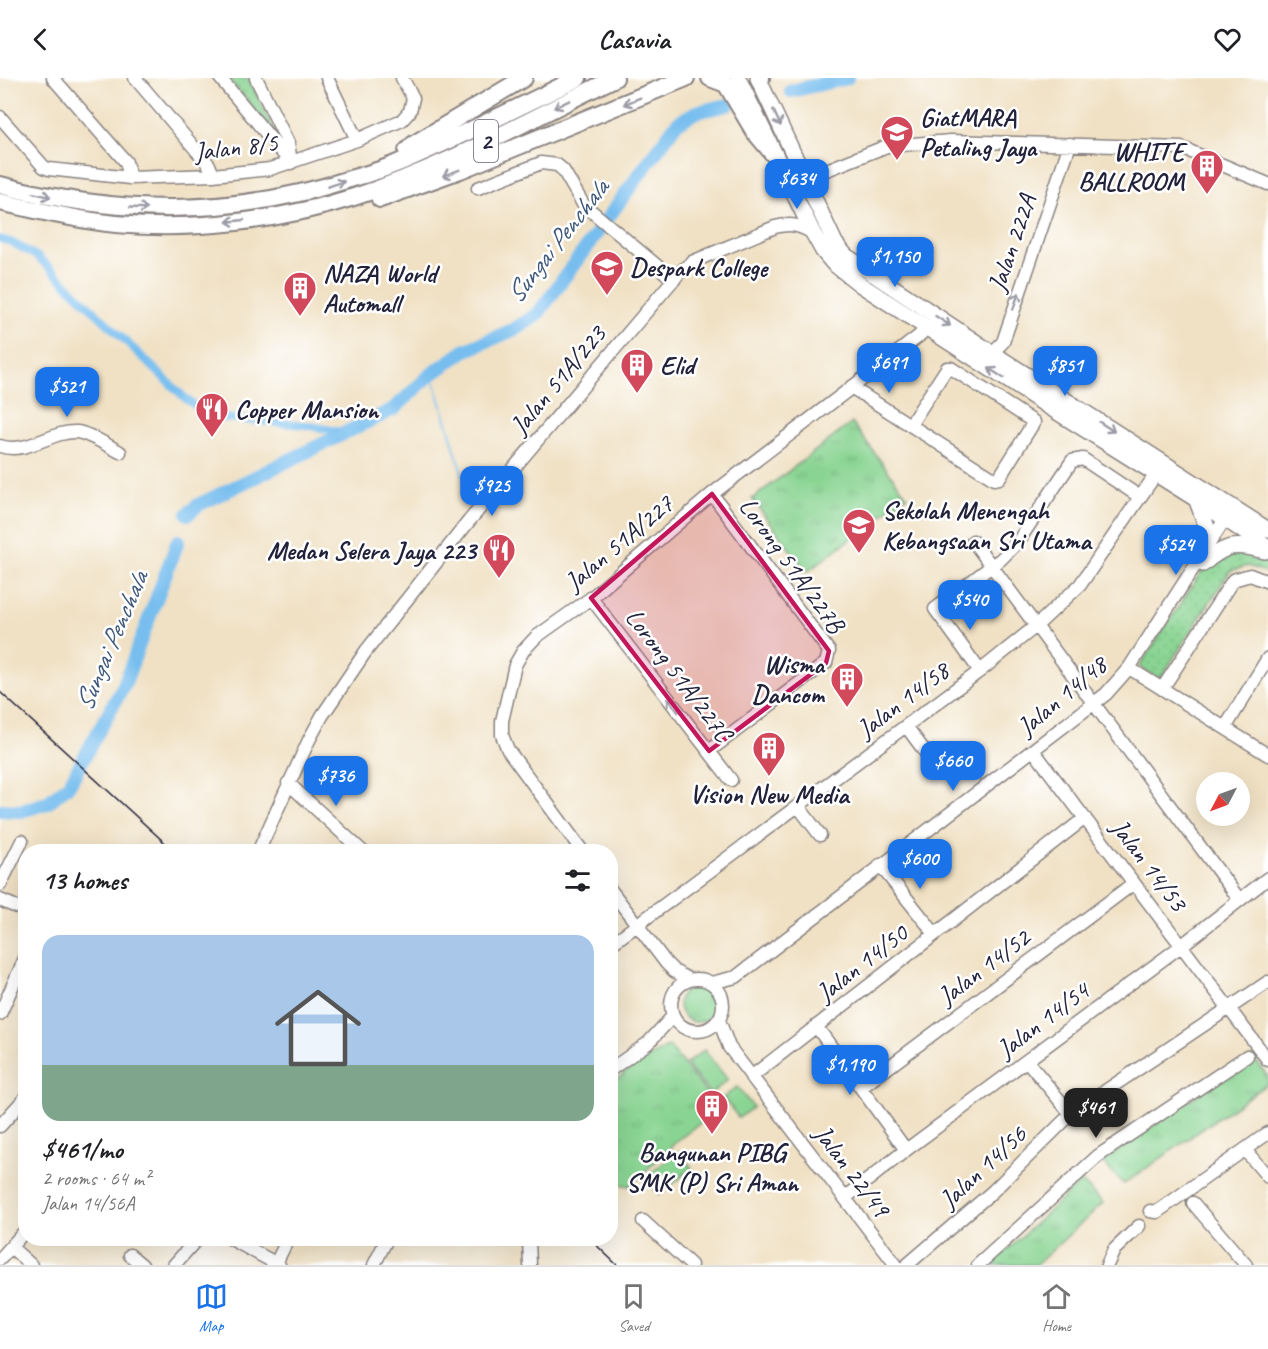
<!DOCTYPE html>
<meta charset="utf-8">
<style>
body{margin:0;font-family:Caveat,sans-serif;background:#f6f6f6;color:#202124;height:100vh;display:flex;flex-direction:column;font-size:22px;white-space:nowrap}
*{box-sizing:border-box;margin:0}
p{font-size:20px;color:#757577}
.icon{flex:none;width:33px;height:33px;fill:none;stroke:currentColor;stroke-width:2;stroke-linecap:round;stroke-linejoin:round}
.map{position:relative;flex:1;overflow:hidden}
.sheet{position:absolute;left:18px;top:766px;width:600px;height:402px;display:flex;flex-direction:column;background:#fff;border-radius:24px;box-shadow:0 6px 24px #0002}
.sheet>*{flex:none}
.needle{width:39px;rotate:229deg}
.fabs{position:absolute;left:1196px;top:694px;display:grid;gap:12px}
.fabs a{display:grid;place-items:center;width:54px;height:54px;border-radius:50%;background:#fff;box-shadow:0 6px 24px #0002;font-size:30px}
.price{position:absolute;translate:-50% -51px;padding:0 14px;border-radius:12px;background:#1a73e8;color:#fff;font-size:20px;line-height:39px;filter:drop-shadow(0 2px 3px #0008)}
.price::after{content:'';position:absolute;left:50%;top:36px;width:18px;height:14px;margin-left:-9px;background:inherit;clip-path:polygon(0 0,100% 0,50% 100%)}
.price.selected{background:#222;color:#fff}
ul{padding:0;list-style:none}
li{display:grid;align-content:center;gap:12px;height:318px;padding:0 24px}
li+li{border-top:2px solid #e0e0e0}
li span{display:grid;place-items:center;height:186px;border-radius:18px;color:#555}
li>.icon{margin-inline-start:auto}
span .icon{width:108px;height:108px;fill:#fffc;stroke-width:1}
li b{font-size:26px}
h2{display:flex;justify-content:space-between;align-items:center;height:72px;padding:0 24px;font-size:26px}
header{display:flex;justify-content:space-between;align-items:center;height:78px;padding:0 24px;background:#fff;font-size:27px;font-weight:800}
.menu{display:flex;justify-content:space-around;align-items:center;height:84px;border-top:2px solid #e0e0e0;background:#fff;font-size:16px;color:#757577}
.menu a{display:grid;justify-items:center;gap:3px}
.menu .selected{color:#1a73e8}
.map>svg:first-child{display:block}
.grass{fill:url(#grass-tufts);stroke:#567b66;stroke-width:1.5}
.park{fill:url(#park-dots);stroke:#567b66;stroke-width:1.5}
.garden{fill:#89d492;stroke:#567b66;stroke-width:1.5}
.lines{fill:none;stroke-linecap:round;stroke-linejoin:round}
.stream{stroke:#77beef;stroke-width:2}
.canal{stroke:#77beef;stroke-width:8}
.river{stroke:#77beef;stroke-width:14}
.minor-casing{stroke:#898280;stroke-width:15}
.major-casing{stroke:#898280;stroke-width:18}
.highway-casing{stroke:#898280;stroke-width:20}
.minor{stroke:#fff;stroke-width:12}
.major{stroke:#fff;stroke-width:15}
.highway{stroke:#fff;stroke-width:16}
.tram{stroke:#22223b;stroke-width:1.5}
.oneway{stroke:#9c9ca7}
.marked{fill:#c2185b;fill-opacity:0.2;stroke:#c2185b;stroke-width:4.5;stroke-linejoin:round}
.labels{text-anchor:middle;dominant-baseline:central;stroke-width:5;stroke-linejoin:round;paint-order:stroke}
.shield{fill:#fff;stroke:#646476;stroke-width:1.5}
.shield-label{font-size:24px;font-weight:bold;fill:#22223b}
.poi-label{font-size:26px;font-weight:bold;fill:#22223b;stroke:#fff;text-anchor:start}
.street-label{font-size:26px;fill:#22223b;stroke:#fff}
.water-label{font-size:27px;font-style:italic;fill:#40597a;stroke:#fff}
</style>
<header><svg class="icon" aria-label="back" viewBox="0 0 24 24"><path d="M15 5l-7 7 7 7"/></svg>Casavia<svg class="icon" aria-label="heart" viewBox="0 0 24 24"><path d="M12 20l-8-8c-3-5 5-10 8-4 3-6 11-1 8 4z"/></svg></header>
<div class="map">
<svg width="1268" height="1187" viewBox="0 0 1268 1187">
<defs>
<pattern id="grass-tufts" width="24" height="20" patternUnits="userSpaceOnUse" patternTransform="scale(1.5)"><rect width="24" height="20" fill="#89d492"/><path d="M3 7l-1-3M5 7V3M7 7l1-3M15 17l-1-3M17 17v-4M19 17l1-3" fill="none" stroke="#76b67f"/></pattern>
<pattern id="park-dots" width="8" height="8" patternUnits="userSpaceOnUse" patternTransform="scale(1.5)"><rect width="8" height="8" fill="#89d492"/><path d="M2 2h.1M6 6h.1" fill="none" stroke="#76b67f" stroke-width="1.8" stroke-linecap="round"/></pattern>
</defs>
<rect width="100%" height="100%" fill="#fff"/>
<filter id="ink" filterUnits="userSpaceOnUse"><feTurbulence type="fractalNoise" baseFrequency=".0167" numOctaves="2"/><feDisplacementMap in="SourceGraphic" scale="12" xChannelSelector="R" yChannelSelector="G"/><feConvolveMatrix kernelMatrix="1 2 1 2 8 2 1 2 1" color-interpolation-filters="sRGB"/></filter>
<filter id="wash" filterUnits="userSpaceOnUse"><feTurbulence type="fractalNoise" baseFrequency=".008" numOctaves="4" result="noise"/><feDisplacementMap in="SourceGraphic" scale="24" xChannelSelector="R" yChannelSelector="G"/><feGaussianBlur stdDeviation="1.35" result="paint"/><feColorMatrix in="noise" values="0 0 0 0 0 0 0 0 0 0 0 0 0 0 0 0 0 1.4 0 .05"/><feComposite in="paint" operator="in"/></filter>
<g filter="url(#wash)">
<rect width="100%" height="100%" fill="#f0e1c4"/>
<!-- grass -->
<path class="grass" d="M852 345 907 418 807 494 752 421Z
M679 926a18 18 0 1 1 36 0a18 18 0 1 1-36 0Z
M669 968 719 1031 678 1062 630 1108 611 1105V1006L627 992Z
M1253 978 1268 999V1005L1124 1106 1102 1084Z
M1081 1103 1103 1125 1036 1187H991Z"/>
<!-- park -->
<path class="park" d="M228 0H248L278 59Z
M1235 476H1251L1268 481V495L1248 488 1230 493 1160 601 1139 589 1203 491Z"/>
<!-- garden -->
<path class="garden" d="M704 972 728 1002 710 1016 686 986Z
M737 1009 753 1029 739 1040 723 1020Z
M678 1073 692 1090 659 1117 645 1100Z"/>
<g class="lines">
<!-- stream -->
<path class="stream" d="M432 295 471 425"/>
<!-- canal -->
<path class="canal" d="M0 161 11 164 38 179 187 322 204 334 224 340 305 347 348 355"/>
<!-- river -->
<path class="river" d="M791 13 847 0
M188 436 198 427 394 331 429 298 464 273 515 251 537 237 677 45 696 34 728 27
M0 732 21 733 47 725 69 707 124 607 178 463"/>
</g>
</g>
<g filter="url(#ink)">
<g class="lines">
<defs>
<path id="minor" d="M53 0 126 84 130 100
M135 0 209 87 213 97
M220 0 291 85
M256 0 288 65 291 84
M327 0 357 62
M0 39 44 89 49 91 130 100 213 97 270 91 357 62 402 42 410 33 413 20 402 0
M804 101 887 68 951 63 1182 70 1268 106
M478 110 541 85 557 87 563 92 583 126 674 202
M992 275 1003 264 1070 66
M947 290H951L1034 344 999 400 994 401 910 347Z
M851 309 910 347
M0 368C27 377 53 352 77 354 91 356 108 368 120 374
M973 463 1239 821
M591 520 731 702
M1129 590 1268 677
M980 593 935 531 1001 481 1017 465 1072 383 1083 381 1140 419
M1162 611 1233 502 1250 497 1268 504
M906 648 926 675
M1225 650 1268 580
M1033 672 1268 982
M709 673 826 585 829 573 712 416
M288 705 363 774
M798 728 820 757
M258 774 309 662 322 638 366 573 469 443 679 195 692 184 775 149C791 145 799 147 813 155
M583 774 508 672 502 657V643L515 587 523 573 536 559 591 520 712 416 919 258 926 250
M880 787 935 856
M0 807 22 763
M610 811 666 885 674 893 690 902
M0 822 26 833
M610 867 980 593 1036 548 1080 507 1156 396
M671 927a26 26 0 1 1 52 0a26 26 0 1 1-52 0Z
M711 905 736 899 1106 616 1129 590 1225 441
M0 936 26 878
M719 942 729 969 896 1187
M816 948 906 1072
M1027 983 1071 1036
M610 992 648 965 673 938
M751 999 1085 740
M862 1009 1134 805
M0 1048 26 1019
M1245 1072 1268 1099
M845 1120 906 1072 1181 868 1268 800
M1193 1125 1246 1187
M1150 1133 1157 1134 1268 1055
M643 1143 691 1187
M231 1161 279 1187
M529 1161 530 1187
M11 1169 31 1187
M130 1177 142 1187
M0 1181 26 1152
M276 1185 288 1161
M174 1187 197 1161
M374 1187 387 1161
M907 1187 992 1114 1071 1036 1268 904
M978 1187 1098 1078 1247 978
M1107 1187 1114 1172 1139 1148"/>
<path id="major" d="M738 0 813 155 823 173 833 185 861 207 1046 327 1196 421 1268 470
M758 0 835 165 846 178 992 275 1268 452
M1197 423 1208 452 1199 479
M1203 486C1226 466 1235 465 1265 473"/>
<path id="highway" d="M710 0 726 6 754 53 775 78
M760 4 761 0
M407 73 414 66 524 0
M0 107C119 138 233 139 350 101 364 97 379 93 393 87 456 61 517 30 578 0
M380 121 460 92 686 0
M0 124C38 133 77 142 116 146 195 153 279 143 354 119 444 90 530 41 615 0"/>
</defs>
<!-- minor casing -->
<use href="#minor" class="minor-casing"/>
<!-- major casing -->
<use href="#major" class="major-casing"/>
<!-- highway casing -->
<use href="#highway" class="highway-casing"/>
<!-- minor -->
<use href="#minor" class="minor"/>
<!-- major -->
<use href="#major" class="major"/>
<!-- highway -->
<use href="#highway" class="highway"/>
<!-- tram -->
<path class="tram" d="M0 614 175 774
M590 1161 617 1187"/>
</g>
<!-- one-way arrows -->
<defs><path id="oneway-shaft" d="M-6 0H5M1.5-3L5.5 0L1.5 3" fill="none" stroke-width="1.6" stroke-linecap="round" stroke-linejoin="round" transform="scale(1.5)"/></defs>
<g class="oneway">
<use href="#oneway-shaft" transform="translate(632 23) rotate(158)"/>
<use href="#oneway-shaft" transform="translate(562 26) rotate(154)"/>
<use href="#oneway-shaft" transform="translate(777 40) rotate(65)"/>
<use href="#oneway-shaft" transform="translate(451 95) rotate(159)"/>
<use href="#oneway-shaft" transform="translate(336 106) rotate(-18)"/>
<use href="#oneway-shaft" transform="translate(42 117) rotate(12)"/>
<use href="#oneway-shaft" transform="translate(139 130) rotate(3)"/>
<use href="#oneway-shaft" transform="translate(235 143) rotate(174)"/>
<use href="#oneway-shaft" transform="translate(1016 223) rotate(-71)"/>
<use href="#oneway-shaft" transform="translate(943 243) rotate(33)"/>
<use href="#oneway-shaft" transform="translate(996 295) rotate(-147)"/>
<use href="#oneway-shaft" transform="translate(1107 349) rotate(33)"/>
<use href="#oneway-shaft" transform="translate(673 627) rotate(-127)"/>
</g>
</g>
<!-- marked area -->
<path class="marked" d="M712 416 829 573 826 585 709 673 591 520Z"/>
<!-- icons -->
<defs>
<symbol id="university-pin" viewBox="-11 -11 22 30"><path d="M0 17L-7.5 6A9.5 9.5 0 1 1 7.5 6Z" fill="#d1495b" stroke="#fff"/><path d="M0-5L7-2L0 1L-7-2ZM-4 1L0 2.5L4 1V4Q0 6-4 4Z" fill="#fff"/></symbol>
<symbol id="building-pin" viewBox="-11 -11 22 30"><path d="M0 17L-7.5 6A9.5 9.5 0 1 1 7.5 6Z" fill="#d1495b" stroke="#fff"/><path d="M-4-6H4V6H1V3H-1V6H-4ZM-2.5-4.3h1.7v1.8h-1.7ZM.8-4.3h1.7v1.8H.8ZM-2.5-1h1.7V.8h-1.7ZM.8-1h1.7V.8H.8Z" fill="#fff"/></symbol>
<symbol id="restaurant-pin" viewBox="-11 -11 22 30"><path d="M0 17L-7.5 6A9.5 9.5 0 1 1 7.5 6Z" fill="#d1495b" stroke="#fff"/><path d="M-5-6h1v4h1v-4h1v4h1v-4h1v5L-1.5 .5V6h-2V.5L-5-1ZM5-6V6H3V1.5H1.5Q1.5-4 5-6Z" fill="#fff"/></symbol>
<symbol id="school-pin" viewBox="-11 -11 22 30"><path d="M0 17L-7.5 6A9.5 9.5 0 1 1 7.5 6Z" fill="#d1495b" stroke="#fff"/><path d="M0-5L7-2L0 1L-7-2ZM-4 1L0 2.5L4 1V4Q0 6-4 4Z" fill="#fff"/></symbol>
</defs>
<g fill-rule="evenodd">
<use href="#university-pin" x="878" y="35" width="38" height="52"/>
<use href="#building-pin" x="1188" y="69" width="38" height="52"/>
<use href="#university-pin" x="588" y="170" width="38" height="52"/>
<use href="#building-pin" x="281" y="191" width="38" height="52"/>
<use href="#building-pin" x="618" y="268" width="38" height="52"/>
<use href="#restaurant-pin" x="193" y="312" width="38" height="52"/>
<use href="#school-pin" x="840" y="428" width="38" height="52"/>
<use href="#restaurant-pin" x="480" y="453" width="38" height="52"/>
<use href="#building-pin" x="828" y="582" width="38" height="52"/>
<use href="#building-pin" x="750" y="651" width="38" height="52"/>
<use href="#building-pin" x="693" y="1009" width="38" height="52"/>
</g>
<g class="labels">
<!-- shield labels -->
<rect class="shield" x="474" y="42" width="24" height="42" rx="4.5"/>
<g class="shield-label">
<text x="486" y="63">2</text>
</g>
<!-- poi labels -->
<g class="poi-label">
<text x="920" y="39">GiatMARA<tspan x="920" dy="30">Petaling Jaya</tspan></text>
<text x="1184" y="73" text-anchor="end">WHITE<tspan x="1184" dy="30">BALLROOM</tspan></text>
<text x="630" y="189">Despark College</text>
<text x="323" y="195">NAZA World<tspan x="323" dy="30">Automall</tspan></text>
<text x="660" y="287">Elid</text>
<text x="235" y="331">Copper Mansion</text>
<text x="882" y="432">Sekolah Menengah<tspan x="882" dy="30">Kebangsaan Sri Utama</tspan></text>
<text x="476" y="472" text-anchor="end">Medan Selera Jaya 223</text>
<text x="824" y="586" text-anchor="end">Wisma<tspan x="824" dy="30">Dancom</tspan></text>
<text x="769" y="716" text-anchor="middle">Vision New Media</text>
<text x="712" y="1074" text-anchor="middle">Bangunan PIBG<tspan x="712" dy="30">SMK (P) Sri Aman</tspan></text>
</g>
<!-- street labels -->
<g class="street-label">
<text transform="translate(236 69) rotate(-7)">Jalan 8/5</text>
<text transform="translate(1012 165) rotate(-71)">Jalan 222A</text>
<text transform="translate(558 302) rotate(-50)">Jalan 51A/223</text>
<text transform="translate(619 465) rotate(-40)">Jalan 51A/227</text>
<text transform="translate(792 487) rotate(54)">Lorong 51A/227B</text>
<text transform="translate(679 597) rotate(53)">Lorong 51A/227C</text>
<text transform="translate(1062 618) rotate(-40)">Jalan 14/48</text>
<text transform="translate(903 622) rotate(-37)">Jalan 14/58</text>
<text transform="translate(1149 787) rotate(53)">Jalan 14/53</text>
<text transform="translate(862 885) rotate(-38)">Jalan 14/50</text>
<text transform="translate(984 889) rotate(-37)">Jalan 14/52</text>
<text transform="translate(1043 942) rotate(-37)">Jalan 14/54</text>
<text transform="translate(983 1089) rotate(-43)">Jalan 14/56</text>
<text transform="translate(852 1093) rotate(53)">Jalan 22/49</text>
</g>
<!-- water labels -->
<g class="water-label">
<text transform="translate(557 163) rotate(-52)">Sungai Penchala</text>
<text transform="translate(111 563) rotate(-67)">Sungai Penchala</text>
</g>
</g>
</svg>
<div class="fabs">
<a><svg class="needle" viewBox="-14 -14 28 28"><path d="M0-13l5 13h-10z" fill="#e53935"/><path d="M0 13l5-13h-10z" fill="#757577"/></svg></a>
</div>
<b class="price" style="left:797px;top:132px">$634</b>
<b class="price" style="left:895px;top:210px">$1,150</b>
<b class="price" style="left:889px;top:316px">$691</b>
<b class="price" style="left:1065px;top:319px">$851</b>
<b class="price" style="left:67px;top:340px">$521</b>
<b class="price" style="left:492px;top:439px">$925</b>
<b class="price" style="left:1176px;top:498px">$524</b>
<b class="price" style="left:970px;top:553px">$540</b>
<b class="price" style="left:953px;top:714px">$660</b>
<b class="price" style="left:336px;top:729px">$736</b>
<b class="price" style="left:920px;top:812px">$600</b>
<b class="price" style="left:850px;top:1018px">$1,190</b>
<b class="price selected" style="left:1096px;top:1061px">$461</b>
<section class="sheet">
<h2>13 homes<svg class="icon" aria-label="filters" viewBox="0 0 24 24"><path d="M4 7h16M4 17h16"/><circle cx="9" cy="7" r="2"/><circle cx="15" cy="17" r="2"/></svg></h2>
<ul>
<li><span style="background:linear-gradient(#a9c7e8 70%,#7fa58c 0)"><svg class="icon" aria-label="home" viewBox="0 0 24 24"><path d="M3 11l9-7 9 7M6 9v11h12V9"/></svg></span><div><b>$461/mo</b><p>2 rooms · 64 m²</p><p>Jalan 14/56A</p></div></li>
</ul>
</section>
</div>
<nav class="menu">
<a class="selected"><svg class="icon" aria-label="map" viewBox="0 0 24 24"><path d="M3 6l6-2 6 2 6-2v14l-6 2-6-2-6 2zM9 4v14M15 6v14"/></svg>Map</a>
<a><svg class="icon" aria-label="saved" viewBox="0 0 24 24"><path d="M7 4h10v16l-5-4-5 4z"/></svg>Saved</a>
<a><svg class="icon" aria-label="home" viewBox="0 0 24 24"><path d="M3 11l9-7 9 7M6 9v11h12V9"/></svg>Home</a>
</nav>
